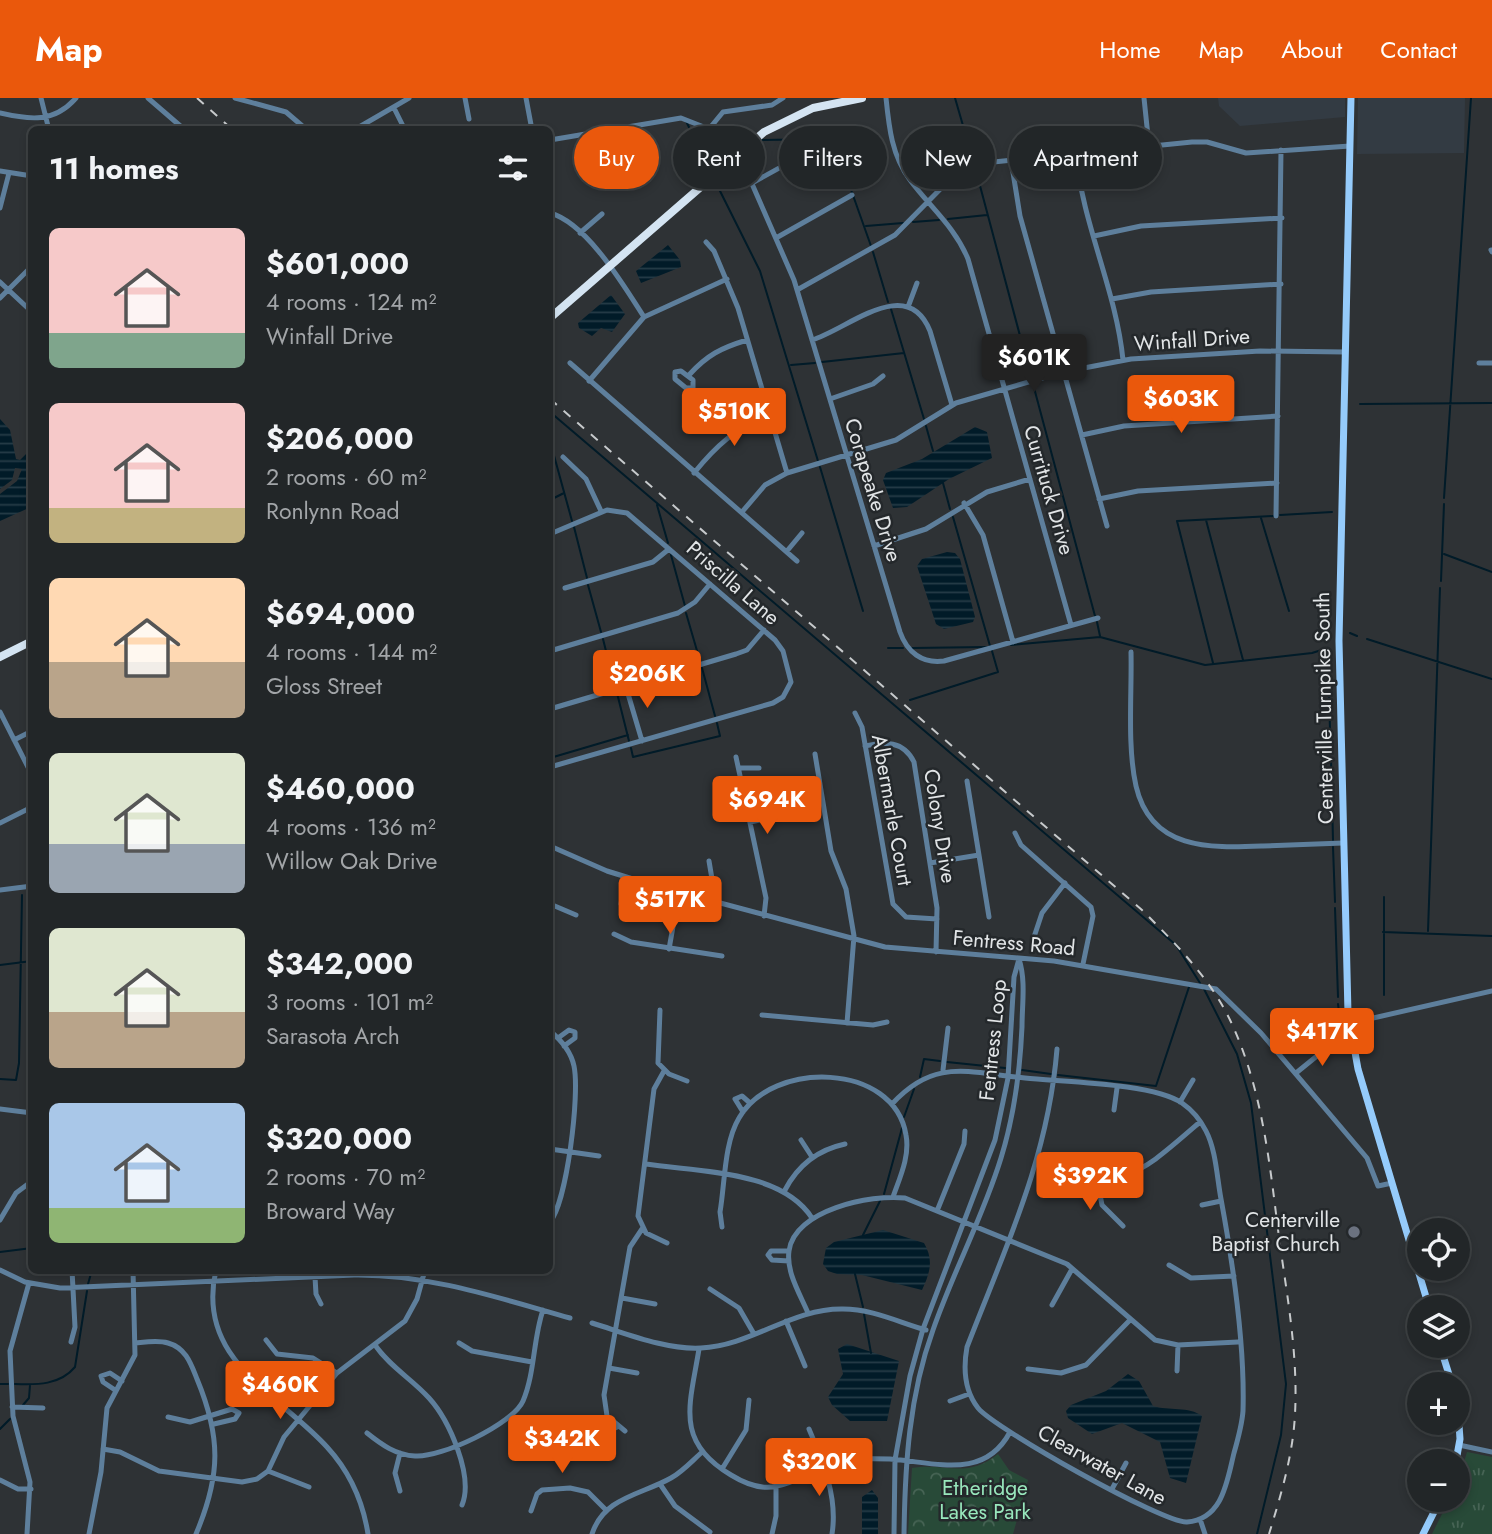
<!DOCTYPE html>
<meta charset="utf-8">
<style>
body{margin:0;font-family:Jost,sans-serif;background:#2e3234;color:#f1f3f6;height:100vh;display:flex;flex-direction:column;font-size:26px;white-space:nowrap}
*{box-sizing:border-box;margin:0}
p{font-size:23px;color:#a2a5a8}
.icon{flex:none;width:38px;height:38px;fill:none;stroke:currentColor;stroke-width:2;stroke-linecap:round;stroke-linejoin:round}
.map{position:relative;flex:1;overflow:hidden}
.details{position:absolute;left:28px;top:28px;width:525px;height:1148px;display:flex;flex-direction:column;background:#222628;border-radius:10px;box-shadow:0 4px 10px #0003,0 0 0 2px #3f4345}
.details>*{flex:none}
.top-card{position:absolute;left:574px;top:28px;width:665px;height:63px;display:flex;gap:14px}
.buttons{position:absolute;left:1407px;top:1120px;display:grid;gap:14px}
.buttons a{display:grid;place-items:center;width:63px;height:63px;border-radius:50%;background:#222628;box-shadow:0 4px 10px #0003,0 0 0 2px #3f4345;font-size:35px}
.price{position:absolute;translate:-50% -60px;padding:0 16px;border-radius:7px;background:#ea580c;color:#fff;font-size:23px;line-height:46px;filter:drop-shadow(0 2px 4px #0008)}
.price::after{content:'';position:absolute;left:50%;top:42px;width:21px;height:16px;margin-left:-10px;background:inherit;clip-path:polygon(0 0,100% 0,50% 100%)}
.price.active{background:#222;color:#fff}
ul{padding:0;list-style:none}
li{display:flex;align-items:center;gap:21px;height:175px;padding:0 21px}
li span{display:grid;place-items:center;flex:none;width:196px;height:140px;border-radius:10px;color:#555}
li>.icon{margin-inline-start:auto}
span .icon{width:84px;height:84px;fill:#fffc;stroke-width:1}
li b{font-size:30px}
h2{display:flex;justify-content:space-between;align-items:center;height:84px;padding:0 21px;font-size:30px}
.tag{padding:0 24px;border-radius:32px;background:#222628;box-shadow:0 4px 10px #0003,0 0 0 2px #3f4345;font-size:24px;line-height:63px}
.tag.active{background:#ea580c;color:#fff}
header{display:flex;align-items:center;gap:42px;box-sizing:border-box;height:98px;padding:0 35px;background:#ea580c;color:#fff}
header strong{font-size:33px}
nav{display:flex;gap:38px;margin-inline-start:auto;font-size:24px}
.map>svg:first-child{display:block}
.built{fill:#333b43}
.grass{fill:url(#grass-tufts)}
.forest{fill:url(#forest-crowns)}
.water{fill:url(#water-rules)}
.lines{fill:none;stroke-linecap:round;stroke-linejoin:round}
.stream{stroke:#011b28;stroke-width:2}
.minor{stroke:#5e7f9c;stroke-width:5}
.major{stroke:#95cbfb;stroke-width:7}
.highway{stroke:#d4e4f2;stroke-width:8}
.rail{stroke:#c7cacc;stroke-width:2;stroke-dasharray:9 9;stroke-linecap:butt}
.worship-dot{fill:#6b7280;stroke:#24282b;stroke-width:2.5}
.labels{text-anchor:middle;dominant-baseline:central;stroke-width:5;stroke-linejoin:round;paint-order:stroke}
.street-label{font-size:21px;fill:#e2e5e7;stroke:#24282b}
.poi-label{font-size:21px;fill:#e2e5e7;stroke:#24282b;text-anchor:end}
.park-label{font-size:21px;fill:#98e7bc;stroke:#24282b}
</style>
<header>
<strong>Map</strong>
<nav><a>Home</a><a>Map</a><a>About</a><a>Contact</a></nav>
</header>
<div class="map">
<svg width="1492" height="1436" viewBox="0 0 1492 1436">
<defs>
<pattern id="grass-tufts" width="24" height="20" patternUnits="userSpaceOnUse" patternTransform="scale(1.75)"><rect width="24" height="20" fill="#284a38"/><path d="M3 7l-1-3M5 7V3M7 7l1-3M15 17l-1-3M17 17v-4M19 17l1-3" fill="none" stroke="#476455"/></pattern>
<pattern id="forest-crowns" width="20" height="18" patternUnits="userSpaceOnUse" patternTransform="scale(1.75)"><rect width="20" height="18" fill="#284a38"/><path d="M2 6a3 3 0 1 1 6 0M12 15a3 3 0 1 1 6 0" fill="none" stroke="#476455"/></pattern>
<pattern id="water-rules" width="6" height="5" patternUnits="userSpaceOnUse" patternTransform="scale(1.75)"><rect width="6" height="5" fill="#011b28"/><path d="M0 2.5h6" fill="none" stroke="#263c47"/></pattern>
</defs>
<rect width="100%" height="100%" fill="#2e3235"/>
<!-- built -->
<path class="built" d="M1218 0H1345V19L1240 28 1219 8Z
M1358 0H1465L1464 55 1357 56Z"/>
<!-- grass -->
<path class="grass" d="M1467 1354 1492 1359V1436H1432L1449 1402H1458V1385Z"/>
<!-- forest -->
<path class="forest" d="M998 1356 1009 1372 1028 1382 1013 1436H908L912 1370C945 1364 966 1382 998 1356Z"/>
<!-- water -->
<path class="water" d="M668 147 680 162 681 169 641 185 636 173Z
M611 197 625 216 612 234 601 230 592 238 579 230 578 225Z
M0 321 10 332 16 361 20 362 32 350 31 409 0 423V396L17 383 22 371 15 370 12 382 0 391Z
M975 329 987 334 992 360 949 381 907 409 893 410 883 382 886 375 922 361Z
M947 454 955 455 960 461 975 519 973 524 944 531 936 526 917 468 922 461Z
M883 1132 924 1145C934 1162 930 1175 922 1192L862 1177 837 1176 828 1173 823 1166 826 1150 834 1144Z
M847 1246 899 1263 887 1323H850L832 1307 828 1299 843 1276 838 1251Z
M1128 1276 1139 1283 1153 1308C1169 1313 1189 1308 1202 1318L1186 1385 1170 1380 1160 1344 1122 1325 1092 1336 1068 1320 1066 1313 1071 1307 1106 1293Z
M872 1392 878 1400V1436H862V1399Z"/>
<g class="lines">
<!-- stream -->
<path class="stream" d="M955 0 973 62
M686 23 710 73
M833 41 871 148
M759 42 827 41
M697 43H718
M727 43H746
M975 69 1031 279
M714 81 760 173 818 363
M948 121 987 117
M913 124 939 122
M866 128 903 125
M873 154 888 204
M891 211 924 321
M822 264 904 255
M791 267 815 265
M1033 286 1095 518
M1360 306 1492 305
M550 314 1176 847 1200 885
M926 328 933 353
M550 343 572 423
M820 369 863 513
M943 385 950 411
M1444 400 1471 0
M550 402 564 395
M657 407 668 445
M1280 417 1332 414
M953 419 990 548
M1261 420 1289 513
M1206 422 1243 562
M574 429 587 480
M1444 456 1492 474
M671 457 685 508
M1441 483 1444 406
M588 487 601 534
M686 515 700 563
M1097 524 1100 538
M1350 535 1357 538
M603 541 615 589
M1367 541 1492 581
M1011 547 1100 539 1205 567 1312 555 1328 550V553
M888 550H903
M912 550 987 549
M1328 560 1330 632
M1213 565 1177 423 1273 418
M702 570 715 618
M617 595 629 643
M910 602 998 574 992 553
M1330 639 1331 654
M631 650 633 659 720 638 717 625
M550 660 628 637
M1331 661 1333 742
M1333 749 1335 804
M1384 799V897
M1335 810 1338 899
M1428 833 1440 490
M1383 834 1492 838
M0 867 32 863
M1204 891 1237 956 1251 1005 1286 1286 1281 1337 1257 1436
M1338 906 1339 914
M947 964 1005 970
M1022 972 1051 976
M1058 977 1156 988 1189 889
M920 979 924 961 940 963
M0 981 16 982 19 965 22 797
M904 1019 914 991
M884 1096 902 1030
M863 1137 880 1103
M0 1154 32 1150
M855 1176 863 1209
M88 1186 92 1172
M864 1216 871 1255
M0 1286H8
M15 1286C37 1287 60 1287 75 1269L87 1193
M23 1307 29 1300 30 1287
M0 1331 10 1321"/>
<!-- minor -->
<path class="minor" d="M41 0 49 32
M148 0 185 32
M235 0 286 14 307 32
M465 0 469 21
M526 0 532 32
M886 0C889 30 892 58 910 82 930 109 955 129 968 161L1071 527
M1144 0 1149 48
M394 10 405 32
M0 15C30 22 54 25 76 0
M709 31 723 14 772 7 783 0
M354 32 409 0
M550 42 681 20 709 31 735 56 749 79 794 182 900 534C907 554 922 566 944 563L1098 520
M1076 55C1082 126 1116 191 1123 262
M1011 62 1020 118 1107 428
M0 73 32 78
M752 85 830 42
M0 110 9 75
M550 115C587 125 624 188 644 219
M580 135 602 116
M1094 138 1141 128 1282 120
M776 140 852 97
M706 144 714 153 738 210 787 375
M1491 152 1492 154
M0 184 32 214
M797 192 895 137 964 67 1192 44H1207L1246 55 1350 48
M0 200 32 168
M1112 201 1151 194 1281 186
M908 209 917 185
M812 242C848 231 907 176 930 233L952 307
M570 265 797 463
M1479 265H1492
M681 273 693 282V290H686L675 281V274Z
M689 277C707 257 721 250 747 242
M589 283 644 219 727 181
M830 301 873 286 883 278
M1082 337 1124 328 1278 318
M563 359 586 381 601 413
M694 375C716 348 735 330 769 318
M1099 401 1138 393 1277 385
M964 405 983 437 1013 544
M742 414 765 387 787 375 896 342 956 305 1063 274 1131 261 1260 253 1345 254
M1276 418 1281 52
M550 436 607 412 627 415 775 542 783 553 791 584 783 599 773 605 550 669
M874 448 926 431 987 394 1030 381
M787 453 802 435
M565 490 653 464 669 451
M550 553 678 515 695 504 710 486
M1131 554C1132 595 1127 648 1136 688 1151 753 1211 750 1263 748 1290 747 1317 746 1343 745
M626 589 642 643
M550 611 736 556 747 552 764 532
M0 614 32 677
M855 615 862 629 893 806 906 819 937 821
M14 642 32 633
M865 648C885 644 903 642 914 664L937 810 936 854
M815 656 831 753 846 791 854 838 847 925
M736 659 766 800 764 818
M740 670H759
M967 683 989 819
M750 724 770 720
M0 725 32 709
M1015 735 1021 747 1091 809 1093 818 1083 866
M550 748 607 773 649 786 885 849 1054 863 1216 891 1261 935 1367 1060 1378 1088 1392 1085
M709 763 716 805
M930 765 979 757
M0 792 32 788
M550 806 576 817
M621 806 625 779
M614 836 631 844 722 858
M1033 842 1042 815 1065 785
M669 851 679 795
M660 912 658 965 669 976 687 983
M762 917 873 927 887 924
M550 933C561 942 571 954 574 968 580 996 567 1103 550 1124
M558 940 569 932 575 934V940L564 948
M943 972 948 930
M664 973 654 991 638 1118 646 1135 667 1145
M1296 975 1360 923 1492 893
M1180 1004 1193 982
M892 1006C935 959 969 975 1025 980 1063 984 1153 985 1182 1005 1192 1012 1201 1023 1206 1033 1216 1052 1217 1080 1221 1101 1233 1166 1245 1247 1243 1313 1242 1327 1238 1341 1234 1355 1227 1383 1223 1421 1187 1424 1164 1426 994 1330 978 1310 964 1292 963 1271 967 1249 1006 1148 1048 1061 1057 951
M0 1011 32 1015
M1114 1012 1117 990
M743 1014 735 1001 742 998 750 1005
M801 1042 812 1059
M550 1051 599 1058
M646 1066C698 1074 781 1072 812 1120
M1038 1066C1125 1092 1133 1082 1200 1024
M1097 1081 1102 1107 1123 1128
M785 1092C798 1067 817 1052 845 1046
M1202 1107 1221 1103
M937 1113 964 1046 965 1033
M0 1122 16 1095 32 1083
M722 1129 720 1114C725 1085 724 1045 739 1020 772 962 894 964 906 1037 910 1058 900 1079 893 1099
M550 1151 551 1152
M789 1163 772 1162 768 1157 771 1153H789
M1169 1167 1191 1180 1234 1178
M0 1172 25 1184 60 1190 354 1177C428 1176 499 1200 570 1220
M216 1172C195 1262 279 1296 327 1349 349 1373 363 1404 368 1436
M315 1179 316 1196 321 1206
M710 1191 739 1210 754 1236
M622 1200 655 1206
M1052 1207 1072 1171
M808 1215C800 1196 786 1174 789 1153 794 1112 871 1096 905 1100L1067 1166 1155 1242 1178 1247 1238 1244
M786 1223 805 1268
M592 1225C625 1235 666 1252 701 1250 751 1248 792 1210 843 1211 872 1211 898 1224 926 1232
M266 1242 277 1256 313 1260 337 1275
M71 1244 75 1229 72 1172
M136 1245C146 1244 158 1242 168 1245 186 1250 191 1266 197 1281 221 1339 221 1377 196 1436
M459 1245 472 1253 532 1264
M375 1247C390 1269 412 1281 429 1300 449 1322 474 1378 462 1407
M699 1251C690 1307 674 1343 731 1377 744 1385 762 1392 777 1388 793 1385 807 1376 822 1370 844 1360 865 1360 890 1361 934 1364 984 1383 1010 1334
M609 1270 637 1275
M1028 1271 1061 1275 1086 1267 1130 1222
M1177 1273 1178 1247
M115 1292 103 1284 101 1278 110 1275 122 1283
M950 1303 969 1296
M12 1309 43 1310
M168 1319 190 1324 232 1311 239 1315 235 1321 214 1326
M610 1321 596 1329V1335L601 1337 617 1329
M809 1331C823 1364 838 1399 832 1436
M625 1333 607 1318 604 1297 630 1149 642 1131
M367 1335C382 1347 396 1357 415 1358 441 1360 513 1326 523 1303 535 1275 533 1241 543 1212
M1459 1347 1492 1354
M103 1351 120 1354 159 1373 242 1384 257 1381 268 1373 284 1339 337 1275 405 1223 417 1201 425 1172
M400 1355 395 1375 400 1393
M722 1371 746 1332 749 1302
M268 1373 309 1389
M0 1382 18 1391H31
M660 1386 675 1408 710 1434
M1112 1391 1126 1365
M531 1413 537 1396 542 1392 570 1390 588 1394 606 1412
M1200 1421 1205 1436
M27 1436 30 1384 13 1318 10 1253 29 1185
M89 1436 101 1374 107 1310 135 1257 133 1172
M592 1436C604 1399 641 1397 671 1380 682 1374 691 1364 701 1355
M772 1436 776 1418V1389
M894 1436 895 1362 910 1278 923 1231 995 1042 1008 980 1014 879 1019 861
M904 1436C905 1367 909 1298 933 1232 953 1174 983 1119 1001 1060 1014 1018 1020 973 1022 929 1022 906 1026 883 1019 861"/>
<!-- major -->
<path class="major" d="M1351 0 1339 543 1348 915 1358 971 1429 1209
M1336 941H1346L1352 946
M1440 1248 1452 1286
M1456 1363 1460 1341 1458 1313
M1423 1436 1440 1402"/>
<!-- highway -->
<path class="highway" d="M550 220 764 34 813 10 862 0
M0 559 32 543"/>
<!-- rail -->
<path class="rail" d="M197 0 233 32
M550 301 1142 812C1176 846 1210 880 1231 924 1264 995 1270 1071 1280 1147 1288 1203 1298 1259 1295 1316 1293 1357 1281 1397 1269 1436"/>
</g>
<!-- markers -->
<circle class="worship-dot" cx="1354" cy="1134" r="7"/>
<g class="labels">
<!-- street labels -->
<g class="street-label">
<text transform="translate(1192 242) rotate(-4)">Winfall Drive</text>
<text transform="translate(873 392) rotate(73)">Corapeake Drive</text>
<text transform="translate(1049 392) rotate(74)">Currituck Drive</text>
<text transform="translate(733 485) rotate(41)">Priscilla Lane</text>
<text transform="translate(1324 610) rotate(-91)">Centerville Turnpike South</text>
<text transform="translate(892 712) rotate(80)">Albermarle Court</text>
<text transform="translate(940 728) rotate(81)">Colony Drive</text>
<text transform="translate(1014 845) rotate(5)">Fentress Road</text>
<text transform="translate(993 942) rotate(-84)">Fentress Loop</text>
<text transform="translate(1102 1367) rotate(29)">Clearwater Lane</text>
</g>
<!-- poi labels -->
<g class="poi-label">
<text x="1340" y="1122">Centerville<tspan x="1340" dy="24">Baptist Church</tspan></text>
</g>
<!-- park labels -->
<g class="park-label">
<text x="985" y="1390">Etheridge<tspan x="985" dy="24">Lakes Park</tspan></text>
</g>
</g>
</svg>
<div class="buttons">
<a><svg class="icon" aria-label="locate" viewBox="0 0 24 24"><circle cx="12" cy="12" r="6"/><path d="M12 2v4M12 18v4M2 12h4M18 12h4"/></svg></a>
<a><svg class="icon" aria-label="layers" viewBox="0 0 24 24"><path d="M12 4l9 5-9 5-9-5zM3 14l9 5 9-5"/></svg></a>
<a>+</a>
<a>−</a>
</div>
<b class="price active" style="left:1034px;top:296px">$601K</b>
<b class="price" style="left:1181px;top:337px">$603K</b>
<b class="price" style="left:734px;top:350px">$510K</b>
<b class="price" style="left:647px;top:612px">$206K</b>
<b class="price" style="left:767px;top:738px">$694K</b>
<b class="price" style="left:670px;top:838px">$517K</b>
<b class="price" style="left:1322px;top:970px">$417K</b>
<b class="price" style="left:1090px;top:1114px">$392K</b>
<b class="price" style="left:280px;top:1323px">$460K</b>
<b class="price" style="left:562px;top:1377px">$342K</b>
<b class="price" style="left:819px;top:1400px">$320K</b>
<div class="top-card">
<a class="tag active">Buy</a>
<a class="tag">Rent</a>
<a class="tag">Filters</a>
<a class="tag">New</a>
<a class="tag">Apartment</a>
</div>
<section class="details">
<h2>11 homes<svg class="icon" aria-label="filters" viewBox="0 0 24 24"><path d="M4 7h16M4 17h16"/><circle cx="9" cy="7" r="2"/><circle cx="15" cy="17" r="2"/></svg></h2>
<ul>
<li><span style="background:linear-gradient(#f6c9c9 75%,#7fa58c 0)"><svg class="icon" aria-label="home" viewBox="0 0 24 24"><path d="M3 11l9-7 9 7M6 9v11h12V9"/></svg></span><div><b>$601,000</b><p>4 rooms · 124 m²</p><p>Winfall Drive</p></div></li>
<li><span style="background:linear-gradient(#f6c9c9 75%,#c2b280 0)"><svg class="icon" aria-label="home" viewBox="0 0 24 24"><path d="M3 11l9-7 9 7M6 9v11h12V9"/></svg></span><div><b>$206,000</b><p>2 rooms · 60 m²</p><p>Ronlynn Road</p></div></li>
<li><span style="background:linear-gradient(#ffd9b3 60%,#b9a48a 0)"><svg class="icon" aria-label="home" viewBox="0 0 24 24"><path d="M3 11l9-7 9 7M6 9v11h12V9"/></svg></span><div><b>$694,000</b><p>4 rooms · 144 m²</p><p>Gloss Street</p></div></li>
<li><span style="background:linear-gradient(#dfe7d0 65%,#9aa5b1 0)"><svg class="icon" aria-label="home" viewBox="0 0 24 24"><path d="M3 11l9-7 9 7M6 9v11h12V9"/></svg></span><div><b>$460,000</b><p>4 rooms · 136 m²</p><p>Willow Oak Drive</p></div></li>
<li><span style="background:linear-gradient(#dfe7d0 60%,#b9a48a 0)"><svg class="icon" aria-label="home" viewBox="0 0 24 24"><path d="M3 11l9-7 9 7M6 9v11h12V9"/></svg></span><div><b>$342,000</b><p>3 rooms · 101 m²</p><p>Sarasota Arch</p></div></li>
<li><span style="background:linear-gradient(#a9c7e8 75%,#8fb573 0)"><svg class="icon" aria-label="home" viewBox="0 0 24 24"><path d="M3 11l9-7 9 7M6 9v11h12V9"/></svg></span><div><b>$320,000</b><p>2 rooms · 70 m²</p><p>Broward Way</p></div></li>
</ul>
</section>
</div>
